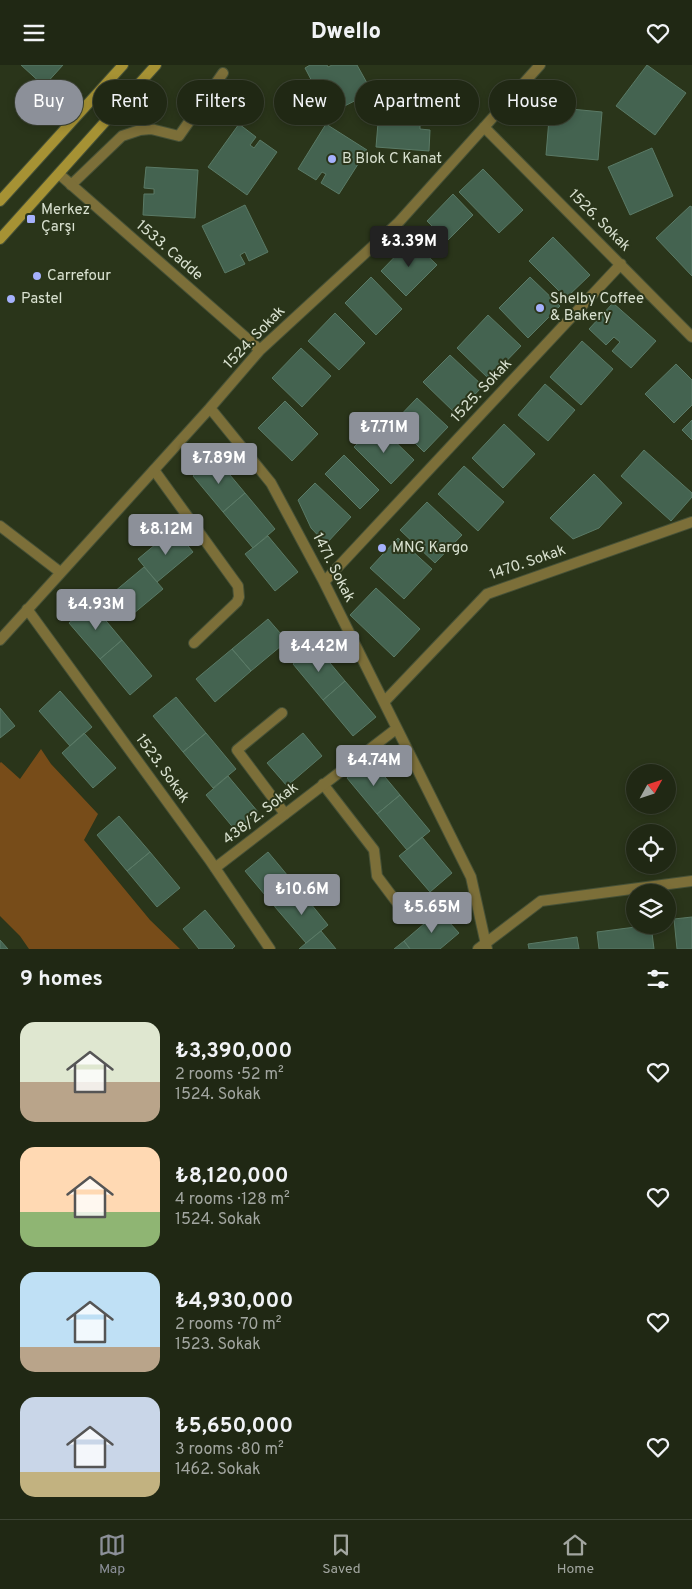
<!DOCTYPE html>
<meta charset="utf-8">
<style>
body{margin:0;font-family:Overpass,sans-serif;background:#28301d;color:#f1f3f6;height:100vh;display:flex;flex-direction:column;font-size:19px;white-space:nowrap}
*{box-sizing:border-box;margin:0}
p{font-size:16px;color:#a2a6a0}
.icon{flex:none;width:28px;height:28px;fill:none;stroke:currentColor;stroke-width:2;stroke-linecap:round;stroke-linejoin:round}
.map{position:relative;height:884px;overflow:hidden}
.drawer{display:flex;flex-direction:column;background:#202814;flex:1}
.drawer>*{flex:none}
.banner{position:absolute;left:15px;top:15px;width:662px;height:45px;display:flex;gap:10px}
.needle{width:32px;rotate:50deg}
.fabs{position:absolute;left:626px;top:699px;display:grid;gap:10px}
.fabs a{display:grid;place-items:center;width:50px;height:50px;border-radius:50%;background:#202814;box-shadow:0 2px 8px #0003,0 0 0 1px #3d4434;font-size:25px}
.price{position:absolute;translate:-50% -42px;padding:0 11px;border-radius:5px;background:#8c9099;color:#fff;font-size:16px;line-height:32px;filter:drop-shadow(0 1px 2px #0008)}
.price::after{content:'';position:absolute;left:50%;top:30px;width:15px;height:11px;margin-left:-8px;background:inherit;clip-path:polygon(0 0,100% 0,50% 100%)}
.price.active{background:#222;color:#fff}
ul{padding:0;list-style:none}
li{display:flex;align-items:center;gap:15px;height:125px;padding:0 20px}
li span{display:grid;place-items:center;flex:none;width:140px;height:100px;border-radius:15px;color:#555}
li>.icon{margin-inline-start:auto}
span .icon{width:60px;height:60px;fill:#fffc;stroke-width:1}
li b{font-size:21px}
h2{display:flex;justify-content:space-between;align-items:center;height:60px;padding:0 20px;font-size:21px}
.tag{padding:0 18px;border-radius:22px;background:#202814;box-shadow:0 2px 8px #0003,0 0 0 1px #3d4434;font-size:18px;line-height:45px}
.tag.active{background:#8c9099;color:#fff}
header{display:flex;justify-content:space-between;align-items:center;height:65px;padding:0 20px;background:#202814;font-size:22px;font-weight:800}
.tab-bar{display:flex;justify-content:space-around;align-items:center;height:70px;border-top:1px solid #3d4434;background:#202814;font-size:14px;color:#a2a6a0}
.tab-bar a{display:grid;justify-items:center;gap:2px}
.tab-bar .active{color:#8c9099}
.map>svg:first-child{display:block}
.forest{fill:#774c19}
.building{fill:#446350;stroke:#5a7a66}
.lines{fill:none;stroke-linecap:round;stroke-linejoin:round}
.lane-casing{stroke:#465137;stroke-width:12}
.street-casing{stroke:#465137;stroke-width:12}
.secondary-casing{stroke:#465137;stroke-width:12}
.lane{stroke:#7c6f39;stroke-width:10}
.street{stroke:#7c6f39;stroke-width:10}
.secondary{stroke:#a69234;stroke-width:10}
.poi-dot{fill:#a5b1fc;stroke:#2a351a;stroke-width:2}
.labels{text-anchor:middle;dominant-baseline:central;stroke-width:4;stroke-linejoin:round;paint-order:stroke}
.poi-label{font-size:15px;fill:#d9e1d0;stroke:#2a351a;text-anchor:start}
.street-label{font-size:15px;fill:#d9e1d0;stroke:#2a351a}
</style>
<header><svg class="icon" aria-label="menu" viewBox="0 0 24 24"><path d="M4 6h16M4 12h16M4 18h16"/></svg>Dwello<svg class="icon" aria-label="heart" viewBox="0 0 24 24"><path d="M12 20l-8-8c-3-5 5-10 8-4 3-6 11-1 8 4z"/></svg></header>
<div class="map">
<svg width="692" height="884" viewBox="0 0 692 884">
<rect width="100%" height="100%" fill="#2a351a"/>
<!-- forest -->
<path class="forest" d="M41 684 51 699 98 749 84 775 150 855 180 884H29L20 871 0 851V698L1 697 20 714Z"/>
<!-- building -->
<path class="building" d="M21 0H63L44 21Z
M310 0H327L328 2 332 0H357L372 27 329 49 305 3Z
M647 0 686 28 655 70 616 41Z
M380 34 432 38 430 60 420 59V64L430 65 429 86 376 82Z
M550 42 602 47 598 95 546 90Z
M239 59 256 72 250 80 254 83 260 75 277 87 247 130 208 102Z
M326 59 367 85 339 129 321 118 326 109 322 107 316 115 298 104Z
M652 83 673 131 630 150 608 102Z
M146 102 198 105 195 153 143 150 144 129H154V124L144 123Z
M483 104 523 145 499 168 459 127Z
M453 129 473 150 447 176 427 156Z
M245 140 268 187 249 196 245 187 240 190 245 199 225 208 202 161Z
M690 141 692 142V211L656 173Z
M553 172 590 210 566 233 529 196Z
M411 175 437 200 406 231 381 206Z
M371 212 402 244 376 270 345 238Z
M530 212 560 241 528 273 499 243Z
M613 238 656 276 631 303 612 286 620 277 614 272 606 280 589 264Z
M335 248 365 278 339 305 308 276Z
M488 250 521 281 489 314 457 283Z
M582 276 613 304 581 340 550 312Z
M301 283 331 311 302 342 272 313Z
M450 290 483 321 456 349 423 317Z
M676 299 692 315V340L674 358 645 329Z
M545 319 575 345 548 376 518 350Z
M417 333 448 362 424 387 394 357Z
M285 336 318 369 292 396 258 363Z
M692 355V375L682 365Z
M377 359 414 395 391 419 354 382Z
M504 359 535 389 503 423 472 393Z
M644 385 692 428V432L671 456 621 411Z
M344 390 379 425 360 444 325 409Z
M215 392 245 428 223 447 193 411Z
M464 401 504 437 478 466 438 429Z
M594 409 622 438 599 463 573 474 550 453Z
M315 418 351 452 326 479 311 463 298 435Z
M245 428 275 464 253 483 223 447Z
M427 437 462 470 435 498 400 465Z
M174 464 193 487 157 517 138 494Z
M268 471 298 507 275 526 245 489Z
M398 473 432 504 404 534 370 503Z
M144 502 163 524 127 554 108 532Z
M376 523 420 564 394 592 350 550Z
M92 539 122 575 100 594 69 558Z
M268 554 287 576 251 606 232 584Z
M122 575 152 611 130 630 100 594Z
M315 580 345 616 323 635 293 599Z
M232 584 251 606 215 637 196 614Z
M345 616 376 652 353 671 323 635Z
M60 626 92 662 70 681 39 646Z
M176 632 206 668 183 687 153 651Z
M0 643 15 661 0 673Z
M84 668 116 703 93 723 62 688Z
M206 668 236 704 213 723 183 687Z
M303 668 322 691 287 721 267 698Z
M370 694 400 730 377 749 347 713Z
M228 711 258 747 236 766 206 730Z
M400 730 430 766 407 785 377 749Z
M119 751 150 787 127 806 97 770Z
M422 772 452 808 430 827 399 791Z
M150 787 180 823 157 842 127 806Z
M268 787 298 823 275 842 245 806Z
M298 823 328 860 306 878 275 842Z
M205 845 235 881 232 884H199L183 864Z
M439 846 459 868 440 884H410L404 876Z
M692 852V884H677L674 854Z
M651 860 654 884H599L597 867Z
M321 866 336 884H299L306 878Z
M577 872 579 884H529L528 879Z
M0 875 8 884H0Z
M404 876 410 884H394Z"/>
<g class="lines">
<defs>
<path id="lane" d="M71 120 122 71 140 65 151 64 179 71 223 8
M154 405 238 521 239 532 237 537 194 578
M282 648 237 685 285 749
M323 719 374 785 377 811 404 847"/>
<path id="street" d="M484 62 692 272
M59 109 260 285
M210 343 271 418 324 517 471 812 487 884
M0 461 60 507
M324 517 621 199
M27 544 209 794 270 884
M0 575 210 343 260 285 398 158 540 0
M384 637 487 529 692 457
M215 803 396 664
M478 884 541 836 692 816"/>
<path id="secondary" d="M0 136 123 0
M0 174 156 0"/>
</defs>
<!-- lane casing -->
<use href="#lane" class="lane-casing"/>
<!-- street casing -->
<use href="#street" class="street-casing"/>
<!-- secondary casing -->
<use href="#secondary" class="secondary-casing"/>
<!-- lane -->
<use href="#lane" class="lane"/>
<!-- street -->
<use href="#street" class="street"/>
<!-- secondary -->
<use href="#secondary" class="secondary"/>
</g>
<!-- markers -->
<g class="poi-dot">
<circle cx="332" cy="94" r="5"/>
<rect x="26" y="149" width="10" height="10" rx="2.5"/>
<circle cx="37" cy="211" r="5"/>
<circle cx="11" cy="234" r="5"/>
<circle cx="540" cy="243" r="5"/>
<circle cx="382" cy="483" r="5"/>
</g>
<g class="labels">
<!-- poi labels -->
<g class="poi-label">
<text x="342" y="94">B Blok C Kanat</text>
<text x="41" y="145">Merkez<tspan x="41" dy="17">Çarşı</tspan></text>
<text x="47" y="211">Carrefour</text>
<text x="21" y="234">Pastel</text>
<text x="550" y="234">Shelby Coffee<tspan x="550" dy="17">&amp; Bakery</tspan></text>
<text x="392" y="483">MNG Kargo</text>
</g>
<!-- street labels -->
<g class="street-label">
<text transform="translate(599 156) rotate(45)">1526. Sokak</text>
<text transform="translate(169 186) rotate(41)">1533. Cadde</text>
<text transform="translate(255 273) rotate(-46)">1524. Sokak</text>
<text transform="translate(482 326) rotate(-47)">1525. Sokak</text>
<text transform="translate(528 498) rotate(-19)">1470. Sokak</text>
<text transform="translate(333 503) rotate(63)">1471. Sokak</text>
<text transform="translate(162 704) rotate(54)">1523. Sokak</text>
<text transform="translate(261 749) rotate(-38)">438/2. Sokak</text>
</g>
</g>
</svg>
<div class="fabs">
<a><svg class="needle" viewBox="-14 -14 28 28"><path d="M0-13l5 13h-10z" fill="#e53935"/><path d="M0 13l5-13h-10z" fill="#a2a6a0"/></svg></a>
<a><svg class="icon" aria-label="locate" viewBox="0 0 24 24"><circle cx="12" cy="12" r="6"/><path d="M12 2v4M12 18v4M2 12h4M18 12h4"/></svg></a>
<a><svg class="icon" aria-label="layers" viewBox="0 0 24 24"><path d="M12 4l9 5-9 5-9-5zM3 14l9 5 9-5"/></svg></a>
</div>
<b class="price active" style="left:409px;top:203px">₺3.39M</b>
<b class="price" style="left:384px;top:389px">₺7.71M</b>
<b class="price" style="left:219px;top:420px">₺7.89M</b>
<b class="price" style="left:166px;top:491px">₺8.12M</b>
<b class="price" style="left:96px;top:566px">₺4.93M</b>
<b class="price" style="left:319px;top:608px">₺4.42M</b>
<b class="price" style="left:374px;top:722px">₺4.74M</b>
<b class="price" style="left:302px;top:851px">₺10.6M</b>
<b class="price" style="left:432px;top:869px">₺5.65M</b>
<div class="banner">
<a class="tag active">Buy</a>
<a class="tag">Rent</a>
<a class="tag">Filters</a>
<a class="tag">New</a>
<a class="tag">Apartment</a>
<a class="tag">House</a>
</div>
</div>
<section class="drawer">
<h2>9 homes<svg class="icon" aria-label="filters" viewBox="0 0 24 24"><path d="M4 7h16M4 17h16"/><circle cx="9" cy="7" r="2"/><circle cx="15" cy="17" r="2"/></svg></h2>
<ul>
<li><span style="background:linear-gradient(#dfe7d0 60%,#b9a48a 0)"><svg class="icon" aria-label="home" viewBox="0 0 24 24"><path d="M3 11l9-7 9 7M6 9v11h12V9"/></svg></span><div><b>₺3,390,000</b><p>2 rooms · 52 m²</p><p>1524. Sokak</p></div><svg class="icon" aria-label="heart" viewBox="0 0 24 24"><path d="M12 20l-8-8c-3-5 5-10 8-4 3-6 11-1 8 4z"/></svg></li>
<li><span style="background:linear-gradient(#ffd9b3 65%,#8fb573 0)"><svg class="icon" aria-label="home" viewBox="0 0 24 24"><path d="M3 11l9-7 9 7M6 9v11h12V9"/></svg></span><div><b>₺8,120,000</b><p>4 rooms · 128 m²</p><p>1524. Sokak</p></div><svg class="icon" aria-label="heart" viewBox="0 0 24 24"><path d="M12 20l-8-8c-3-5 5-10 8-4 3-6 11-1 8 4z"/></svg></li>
<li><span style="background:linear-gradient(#bfe0f5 75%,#b9a48a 0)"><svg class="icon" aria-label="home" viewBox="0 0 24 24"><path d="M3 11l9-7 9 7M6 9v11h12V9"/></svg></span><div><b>₺4,930,000</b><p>2 rooms · 70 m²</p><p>1523. Sokak</p></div><svg class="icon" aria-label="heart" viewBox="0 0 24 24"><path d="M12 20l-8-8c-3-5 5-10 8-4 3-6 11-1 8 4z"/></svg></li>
<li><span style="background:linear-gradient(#c9d6e8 75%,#c2b280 0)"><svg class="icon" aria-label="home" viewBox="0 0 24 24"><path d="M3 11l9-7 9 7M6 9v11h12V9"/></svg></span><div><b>₺5,650,000</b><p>3 rooms · 80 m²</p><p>1462. Sokak</p></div><svg class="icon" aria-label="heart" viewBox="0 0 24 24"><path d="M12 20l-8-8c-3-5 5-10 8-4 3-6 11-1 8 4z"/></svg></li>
</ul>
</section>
<nav class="tab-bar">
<a class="active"><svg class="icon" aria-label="map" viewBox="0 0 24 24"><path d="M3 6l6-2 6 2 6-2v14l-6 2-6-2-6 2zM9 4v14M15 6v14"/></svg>Map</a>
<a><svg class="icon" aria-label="saved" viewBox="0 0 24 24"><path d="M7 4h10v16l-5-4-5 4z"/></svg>Saved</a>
<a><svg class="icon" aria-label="home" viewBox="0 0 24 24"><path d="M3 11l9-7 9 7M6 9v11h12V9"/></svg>Home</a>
</nav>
